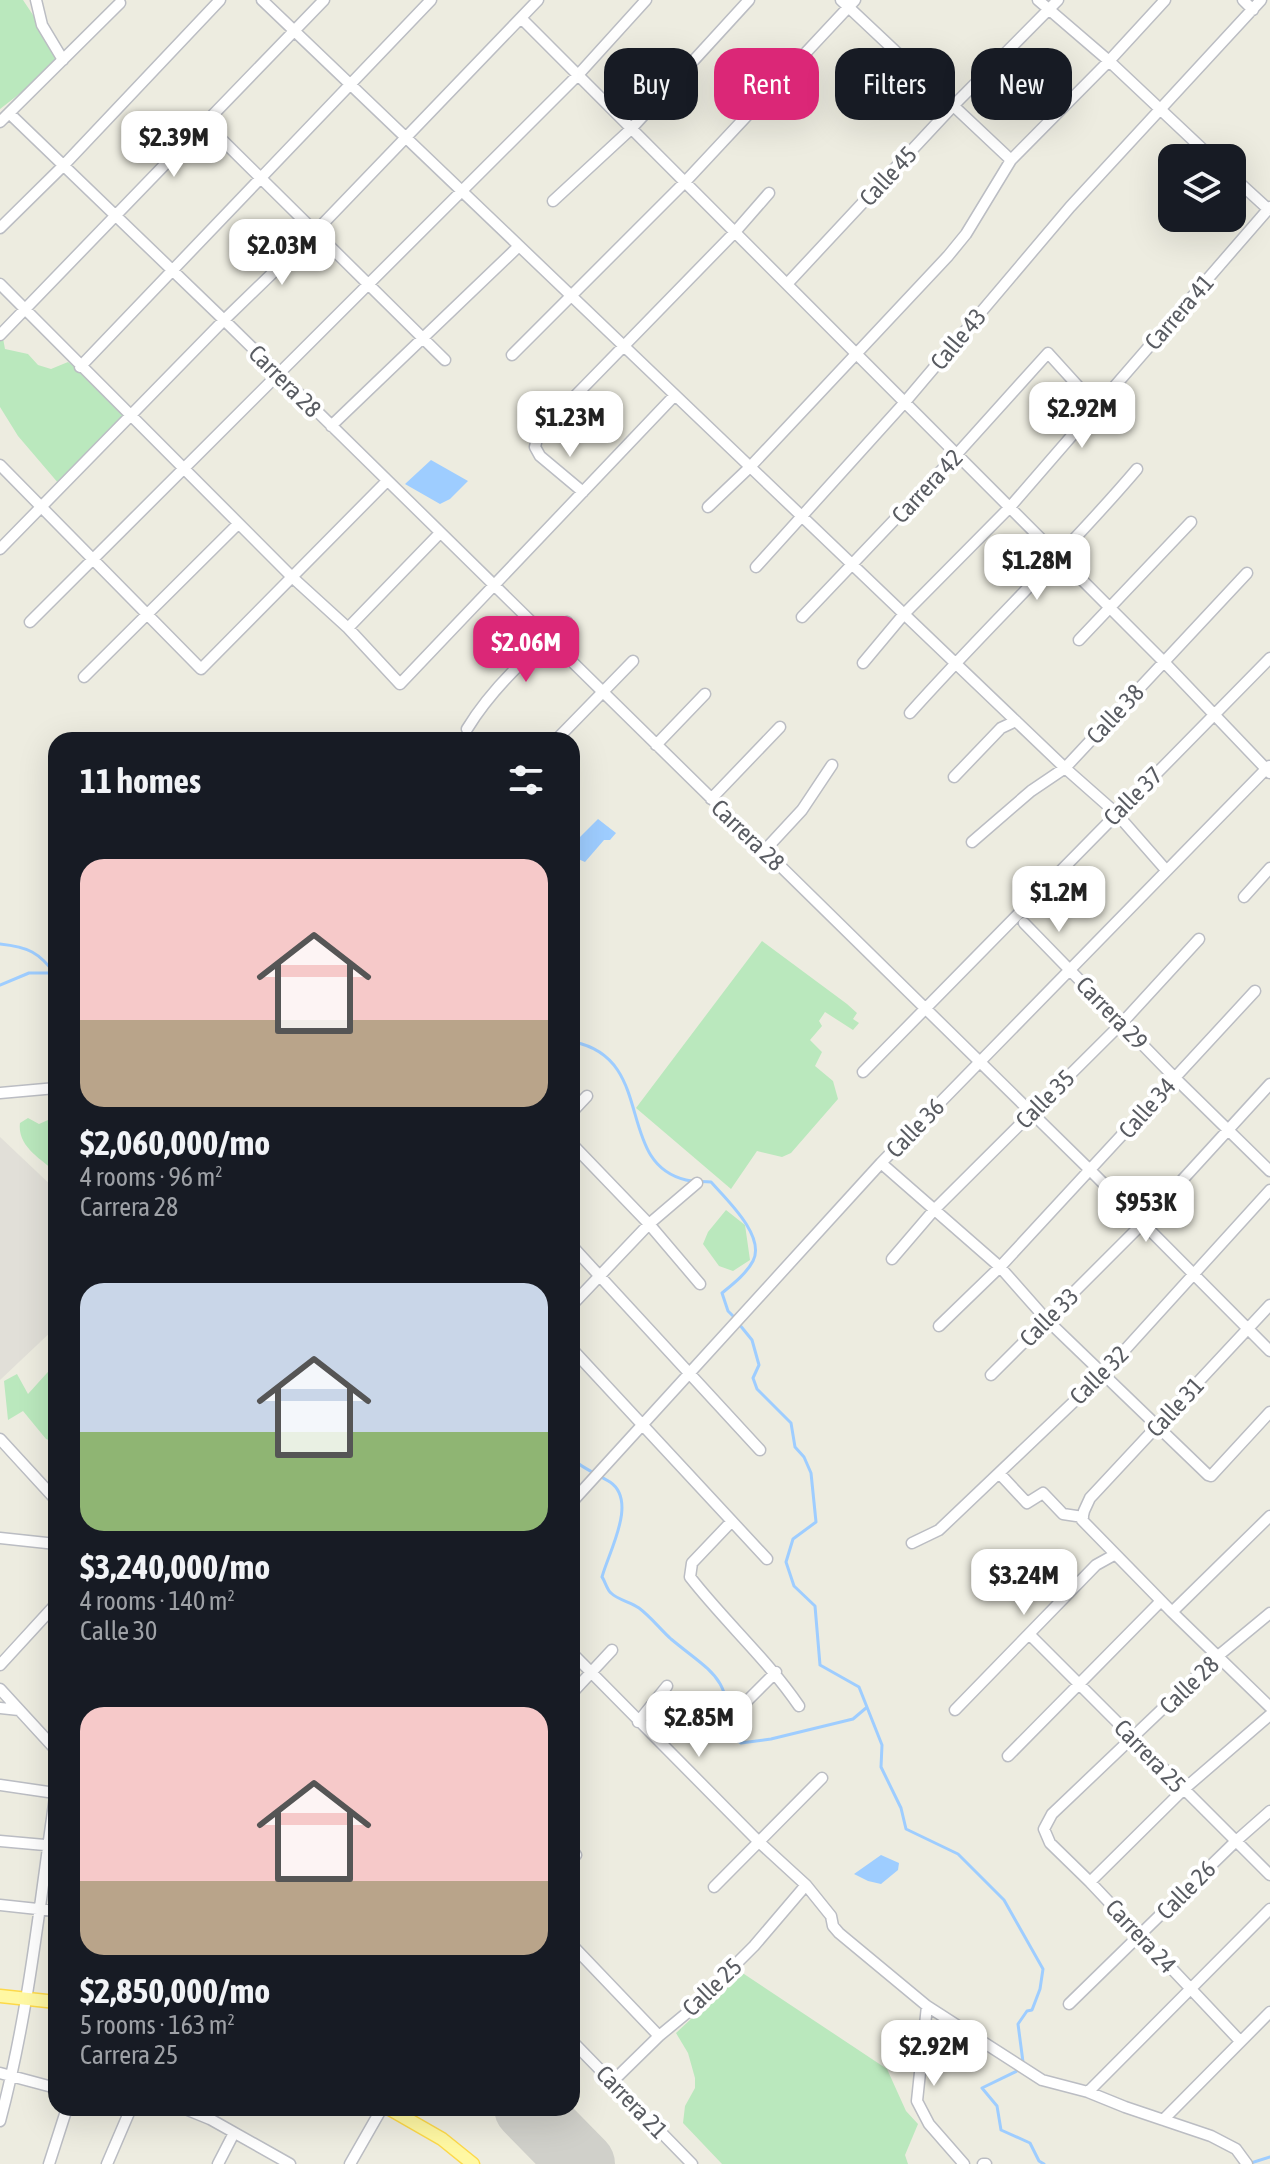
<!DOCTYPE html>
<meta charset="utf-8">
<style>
body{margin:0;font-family:"Asap Condensed",sans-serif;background:#242831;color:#f1f3f6;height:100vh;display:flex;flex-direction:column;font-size:30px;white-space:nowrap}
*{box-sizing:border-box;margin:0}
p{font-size:26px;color:#9ea1a6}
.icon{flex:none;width:44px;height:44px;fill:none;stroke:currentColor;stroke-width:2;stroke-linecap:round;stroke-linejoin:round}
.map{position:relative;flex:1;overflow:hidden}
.sheet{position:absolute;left:48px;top:732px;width:532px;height:1384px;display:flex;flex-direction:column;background:#171b24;border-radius:24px;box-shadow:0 8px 32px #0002}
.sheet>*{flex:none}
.hud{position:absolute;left:604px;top:48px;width:546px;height:72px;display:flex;gap:16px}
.controls{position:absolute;left:1158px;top:144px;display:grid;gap:16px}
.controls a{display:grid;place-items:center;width:88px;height:88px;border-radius:16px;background:#171b24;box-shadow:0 8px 32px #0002;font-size:40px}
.price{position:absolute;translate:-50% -68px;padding:0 18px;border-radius:16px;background:#fff;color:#222;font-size:26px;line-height:52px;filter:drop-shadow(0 2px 4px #0008)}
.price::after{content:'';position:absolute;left:50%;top:48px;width:24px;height:18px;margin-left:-12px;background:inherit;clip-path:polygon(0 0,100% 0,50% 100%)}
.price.on{background:#db2777;color:#fff}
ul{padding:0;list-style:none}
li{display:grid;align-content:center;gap:16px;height:424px;padding:0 32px}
li span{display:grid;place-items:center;height:248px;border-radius:24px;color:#555}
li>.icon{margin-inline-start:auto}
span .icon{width:144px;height:144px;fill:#fffc;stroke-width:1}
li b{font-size:34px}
h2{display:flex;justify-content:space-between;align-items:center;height:96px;padding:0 32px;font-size:34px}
.pill{padding:0 28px;border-radius:24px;background:#171b24;box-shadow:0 8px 32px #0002;font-size:28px;line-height:72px}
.pill.on{background:#db2777;color:#fff}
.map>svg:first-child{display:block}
.industrial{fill:#e1dfd8}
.green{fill:#bae8bd}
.water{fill:#9ecdff}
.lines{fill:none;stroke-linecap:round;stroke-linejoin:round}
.stream{stroke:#9ecdff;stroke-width:3}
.runway{stroke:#d0d0ca;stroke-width:66}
.minor-casing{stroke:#bbbdc3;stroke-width:13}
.major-casing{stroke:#fdd949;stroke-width:15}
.minor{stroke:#fff;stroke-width:10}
.major{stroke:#fff8a3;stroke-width:12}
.labels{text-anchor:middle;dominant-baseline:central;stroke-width:8;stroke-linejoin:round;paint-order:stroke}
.street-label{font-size:24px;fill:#595c62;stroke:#fff}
</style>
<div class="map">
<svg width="1270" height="2164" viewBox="0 0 1270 2164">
<rect width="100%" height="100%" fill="#edece0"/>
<!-- industrial -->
<path class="industrial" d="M0 1137 56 1190V1327L0 1380Z"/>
<!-- green -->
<path class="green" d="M0 0H23L63 60 0 109Z
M2 333 5 349 28 354 38 365 51 369 68 362 84 374 127 418 59 484 18 436 0 407V335Z
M762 941 847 1004 857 1013 853 1019 859 1023 853 1030 825 1012 819 1021 822 1026 810 1040 822 1052 815 1066 833 1081 838 1099 791 1153 782 1157 757 1151 731 1189 636 1108Z
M28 1118 39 1124 48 1120 56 1122V1172C41 1159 17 1146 20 1123Z
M726 1210 745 1225 750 1260 733 1271 719 1266 703 1244 708 1232Z
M56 1363V1443L46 1439 23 1411 8 1420 4 1381 17 1374 28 1394Z
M741 1972 887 2069 906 2111 918 2124 905 2155 908 2164H722L683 2123 685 2106 695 2088V2078L688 2053 676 2033Z"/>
<!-- water -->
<path class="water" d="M431 460 468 481 450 499 440 504 405 484Z
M598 819 616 833 610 840H604L585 862 578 859 572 867V845Z
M881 1855 899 1863 898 1870 881 1884 868 1881 854 1874Z"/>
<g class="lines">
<!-- stream -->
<path class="stream" d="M0 944C28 947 39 952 56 975
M0 985 29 973H54
M572 1040 574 1042C657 1059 614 1163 686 1180 694 1182 703 1181 711 1182 726 1199 766 1236 753 1261 746 1274 733 1284 722 1293L728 1311 735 1318
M739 1324 752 1340 759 1365 753 1378 757 1389 791 1423 795 1447 804 1457 811 1473 816 1522 793 1539 786 1562 794 1586 815 1606 820 1665 859 1687 882 1745 881 1767 901 1808 906 1829 958 1854 1004 1900 1043 1969 1040 1989 1032 2010 1027 2011 1018 2024 1023 2062
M572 1459C584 1469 597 1474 610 1482 638 1501 609 1551 602 1577 605 1581 607 1590 611 1593 618 1600 631 1602 639 1608 651 1617 660 1629 671 1639 713 1674 729 1675 730 1735L741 1743 771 1739 853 1719 866 1708
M1021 2069 982 2088 997 2106 1001 2130 1030 2143 1039 2161 1044 2164
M1251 2163 1270 2157"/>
<!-- runway -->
<path class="runway" d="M527 2108 582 2164"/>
<defs>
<path id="minor" d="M36 0 42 25 63 60
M262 0 1065 768 1116 813 1166 870
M841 0 1011 160
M1038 0 1109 61 1212 158
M1243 0 1253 10
M521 18 1164 662 1270 773
M9 113 224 320 1091 1171 1270 1351
M0 122 120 3
M205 123 445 360
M1232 176 1268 209
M553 201 631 129 749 0
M0 228 63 166 220 0
M0 284 292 577 348 628 400 684 675 395
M787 284 953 106 1058 0
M0 335 324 0
M512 355 685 182 855 0
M80 367 431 0
M331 426 519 246
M0 465 201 669 387 481
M583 492 540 456 535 447 538 434 735 232 769 193
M708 507 750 467 948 256 966 234 1011 160 1109 61 1165 0
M0 549 224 320 315 232 538 0
M756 567 905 402 1070 207 1261 0
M802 617 957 454 1048 353 1097 407
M30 622 578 75 646 0
M348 628 440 533
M1079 640 1191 522
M863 663 904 614 1010 507 1270 207
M84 677 238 524
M910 713C984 630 1065 554 1137 469
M467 729C492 688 530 653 567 622
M556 740 633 661
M656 745 705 694
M954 777 1001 728 1016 721
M711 799 780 727
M972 842 1031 791 1065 768 1247 573
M764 851 802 810 832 765
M1244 897 1270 868
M1024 923 1174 1077 1270 1171
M863 1072 1270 658
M0 1093 56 1088
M572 1112 587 1096
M572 1144 649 1224 700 1284
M881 1163 1000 1267 1046 1319 1208 1475 1211 1476 1270 1412
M572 1246 760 1450
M892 1259 934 1210 1122 1023 1199 939
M572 1305 649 1224 697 1183
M1270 1305 1090 1498 1084 1511 1082 1520 1172 1612 1270 1707
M939 1326 1000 1267 1255 991
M572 1349 767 1559
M991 1375 1143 1223 1270 1084
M0 1439 56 1500
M999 1473 1027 1503 1043 1493 1063 1514 1083 1517
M572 1502 881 1163 1269 766
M731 1522 692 1563 690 1577C725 1622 767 1659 799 1706
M0 1538 56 1544
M912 1543 939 1530 1104 1373 1270 1190
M1172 1612 1270 1516
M1030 1635 1270 1875
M572 1653 759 1842 806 1885 831 1916 833 1926 839 1933 927 2006 1042 2080 1088 2092 1125 2107 1211 2136 1236 2149 1247 2164
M0 1665 56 1604
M0 1689 56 1750
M572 1693 612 1650
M742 1706 776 1672
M0 1708 19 1710
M955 1710 1096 1565 1114 1555
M638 1722 667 1686
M1008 1756 1161 1601
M0 1785 55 1793
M0 1841 56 1846
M572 1850 576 1855
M1090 1882 1183 1790 1270 1715
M714 1887 822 1778
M0 1905 56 1911
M572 1945 659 2036
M1069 2004 1236 1841 1270 1811
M927 2006 917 2101 929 2124 964 2164
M572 2041 692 2164
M1240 2041 1090 1882 1050 1843 1044 1829 1052 1814 1218 1656 1270 1613
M0 2073 56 2088
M612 2082 659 2036 688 2012 754 1946 806 1885
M1088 2092 1270 1909
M183 2108 210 2119 290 2164
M1163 2120 1270 2012
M0 2121C29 2013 40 1901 56 1790
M49 2164 67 2108
M107 2164 131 2108
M218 2164 234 2133
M350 2164 382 2108
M983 2164H986"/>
<path id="major" d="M0 1996 56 2002
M388 2108 442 2139 473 2164"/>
</defs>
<!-- minor casing -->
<use href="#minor" class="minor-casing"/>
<!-- major casing -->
<use href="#major" class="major-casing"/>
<!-- minor -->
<use href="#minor" class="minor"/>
<!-- major -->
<use href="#major" class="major"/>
</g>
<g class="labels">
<!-- street labels -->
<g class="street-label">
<text transform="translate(888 176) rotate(-47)">Calle 45</text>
<text transform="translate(1179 312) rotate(-49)">Carrera 41</text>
<text transform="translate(958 339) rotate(-50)">Calle 43</text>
<text transform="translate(285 381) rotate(45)">Carrera 28</text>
<text transform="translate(927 486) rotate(-47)">Carrera 42</text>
<text transform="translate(1115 714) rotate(-47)">Calle 38</text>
<text transform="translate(1133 796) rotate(-45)">Calle 37</text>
<text transform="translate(748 835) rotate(44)">Carrera 28</text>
<text transform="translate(1112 1013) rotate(46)">Carrera 29</text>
<text transform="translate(1045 1099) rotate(-45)">Calle 35</text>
<text transform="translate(1147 1108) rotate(-48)">Calle 34</text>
<text transform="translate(915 1128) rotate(-46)">Calle 36</text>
<text transform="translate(1049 1317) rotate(-45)">Calle 33</text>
<text transform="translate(1099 1375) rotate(-45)">Calle 32</text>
<text transform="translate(1175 1407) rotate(-47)">Calle 31</text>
<text transform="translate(1189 1685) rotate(-44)">Calle 28</text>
<text transform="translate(1150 1756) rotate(46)">Carrera 25</text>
<text transform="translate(1186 1890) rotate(-45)">Calle 26</text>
<text transform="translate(1141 1936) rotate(47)">Carrera 24</text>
<text transform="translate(712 1987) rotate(-44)">Calle 25</text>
<text transform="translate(632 2102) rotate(46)">Carrera 21</text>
</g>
</g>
</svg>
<div class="controls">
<a><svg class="icon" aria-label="layers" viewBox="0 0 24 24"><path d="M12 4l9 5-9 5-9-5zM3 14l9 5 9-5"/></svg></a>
</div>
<b class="price" style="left:174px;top:179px">$2.39M</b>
<b class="price" style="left:282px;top:287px">$2.03M</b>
<b class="price" style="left:1082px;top:450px">$2.92M</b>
<b class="price" style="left:570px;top:459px">$1.23M</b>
<b class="price" style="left:1037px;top:602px">$1.28M</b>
<b class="price on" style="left:526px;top:684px">$2.06M</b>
<b class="price" style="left:1059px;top:934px">$1.2M</b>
<b class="price" style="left:1146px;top:1244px">$953K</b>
<b class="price" style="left:1024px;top:1617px">$3.24M</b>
<b class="price" style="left:699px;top:1759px">$2.85M</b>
<b class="price" style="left:934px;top:2088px">$2.92M</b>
<div class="hud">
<a class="pill">Buy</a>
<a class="pill on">Rent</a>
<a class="pill">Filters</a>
<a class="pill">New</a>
</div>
<section class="sheet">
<h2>11 homes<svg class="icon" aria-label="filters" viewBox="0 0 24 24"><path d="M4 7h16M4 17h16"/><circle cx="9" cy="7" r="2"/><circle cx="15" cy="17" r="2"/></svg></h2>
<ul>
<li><span style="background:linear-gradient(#f6c9c9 65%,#b9a48a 0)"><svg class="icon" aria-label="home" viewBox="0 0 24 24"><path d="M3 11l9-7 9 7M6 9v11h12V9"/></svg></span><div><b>$2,060,000/mo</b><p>4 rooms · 96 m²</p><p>Carrera 28</p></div></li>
<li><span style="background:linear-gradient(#c9d6e8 60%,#8fb573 0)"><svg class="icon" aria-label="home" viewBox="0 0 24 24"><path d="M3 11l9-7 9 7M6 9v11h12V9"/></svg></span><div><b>$3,240,000/mo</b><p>4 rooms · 140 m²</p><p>Calle 30</p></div></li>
<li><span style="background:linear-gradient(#f6c9c9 70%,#b9a48a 0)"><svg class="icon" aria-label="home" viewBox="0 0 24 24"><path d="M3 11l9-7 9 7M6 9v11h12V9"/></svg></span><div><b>$2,850,000/mo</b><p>5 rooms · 163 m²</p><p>Carrera 25</p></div></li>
</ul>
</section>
</div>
